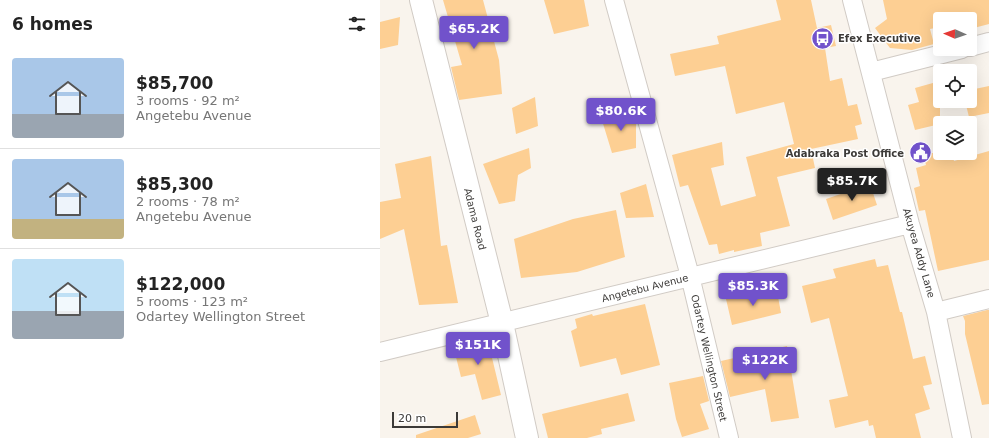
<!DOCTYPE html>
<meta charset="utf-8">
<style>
body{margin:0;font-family:"DejaVu Sans",sans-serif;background:#f2f2f2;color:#222;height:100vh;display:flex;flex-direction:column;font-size:15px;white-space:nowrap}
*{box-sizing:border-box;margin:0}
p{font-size:13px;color:#767676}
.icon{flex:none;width:22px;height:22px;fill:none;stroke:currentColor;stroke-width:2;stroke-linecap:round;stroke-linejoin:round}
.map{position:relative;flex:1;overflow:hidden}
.side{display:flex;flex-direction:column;background:#fff;width:380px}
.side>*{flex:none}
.needle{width:26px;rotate:272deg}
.buttons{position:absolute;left:553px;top:12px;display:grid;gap:8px}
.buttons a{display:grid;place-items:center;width:44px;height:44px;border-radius:4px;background:#fff;box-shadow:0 4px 16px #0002;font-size:20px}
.scale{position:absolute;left:12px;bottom:10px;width:66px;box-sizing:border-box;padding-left:4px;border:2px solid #3c3a38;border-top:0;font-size:11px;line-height:14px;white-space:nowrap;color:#3c3a38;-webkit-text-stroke:3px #fff;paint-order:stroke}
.price{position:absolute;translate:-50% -34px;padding:0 9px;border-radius:4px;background:#7152cb;color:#fff;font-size:13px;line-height:26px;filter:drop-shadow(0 1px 2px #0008)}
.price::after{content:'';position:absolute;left:50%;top:24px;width:12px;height:9px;margin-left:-6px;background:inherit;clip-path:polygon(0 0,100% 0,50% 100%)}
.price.on{background:#222;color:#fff}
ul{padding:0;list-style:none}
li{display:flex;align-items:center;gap:12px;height:100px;padding:0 12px}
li+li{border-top:1px solid #e0e0e0}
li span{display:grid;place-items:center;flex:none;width:112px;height:80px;border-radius:4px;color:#555}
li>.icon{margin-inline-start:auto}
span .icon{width:48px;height:48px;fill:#fffc;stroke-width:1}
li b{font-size:17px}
h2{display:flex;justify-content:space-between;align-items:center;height:48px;padding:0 12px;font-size:17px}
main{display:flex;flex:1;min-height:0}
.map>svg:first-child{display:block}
.building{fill:#fdcf93}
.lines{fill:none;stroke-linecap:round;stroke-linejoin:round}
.minor-casing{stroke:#d1cbc5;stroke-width:20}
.tertiary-casing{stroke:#d1cbc5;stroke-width:24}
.minor{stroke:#fff;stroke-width:18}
.tertiary{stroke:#fff;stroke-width:22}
.labels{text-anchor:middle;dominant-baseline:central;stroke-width:3;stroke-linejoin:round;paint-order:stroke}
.poi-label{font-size:10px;font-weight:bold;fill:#3c3a38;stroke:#fff;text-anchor:start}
.street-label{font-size:10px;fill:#3c3a38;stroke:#fff}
</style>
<main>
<section class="side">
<h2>6 homes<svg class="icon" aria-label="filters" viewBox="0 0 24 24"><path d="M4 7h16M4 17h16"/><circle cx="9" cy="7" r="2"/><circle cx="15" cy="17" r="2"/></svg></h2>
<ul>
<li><span style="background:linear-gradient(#a9c7e8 70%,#9aa5b1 0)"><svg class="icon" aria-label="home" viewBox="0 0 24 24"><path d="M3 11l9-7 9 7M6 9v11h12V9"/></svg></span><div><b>$85,700</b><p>3 rooms · 92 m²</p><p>Angetebu Avenue</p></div></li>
<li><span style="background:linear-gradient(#a9c7e8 75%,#c2b280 0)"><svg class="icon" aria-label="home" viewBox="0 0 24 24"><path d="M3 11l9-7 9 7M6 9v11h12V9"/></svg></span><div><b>$85,300</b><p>2 rooms · 78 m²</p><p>Angetebu Avenue</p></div></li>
<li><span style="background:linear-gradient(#bfe0f5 65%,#9aa5b1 0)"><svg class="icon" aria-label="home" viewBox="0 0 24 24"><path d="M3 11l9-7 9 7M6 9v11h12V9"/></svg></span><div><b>$122,000</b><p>5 rooms · 123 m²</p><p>Odartey Wellington Street</p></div></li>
</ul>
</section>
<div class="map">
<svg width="609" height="438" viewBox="0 0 609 438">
<rect width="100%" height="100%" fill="#f9f4ed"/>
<!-- building -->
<path class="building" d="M63 0H103L119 60 122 94 79 100 71 67 82 65Z
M164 0H204L209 26 174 34Z
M396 0H431L437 28 451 25 456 46 445 48 450 81 462 78 468 106 477 104 482 124 475 126 478 139 431 149 435 168 397 177 410 226 380 233 382 246 354 252V250L339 254 337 244 329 245 308 185 300 187 292 155 342 142 344 165 331 168 341 206 376 196 366 157 414 144 404 102 356 114 345 66 295 76 290 54 339 44 337 36 401 20Z
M503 0H609V24L590 29V19H560V27L550 29 554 44 532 50 510 48 495 28 507 19Z
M20 17 18 45 0 49V22Z
M560 81V124L535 130 528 105 539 102 535 88Z
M609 86V113L589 117 585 101H590V90Z
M155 97 158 126 136 134 132 108Z
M254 113 256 118V148L232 153 221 117Z
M149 148 151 168 138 175 135 201 119 204 103 164Z
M609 151V260L558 271 545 210 539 211 534 188 540 186 536 168 546 165 543 153H572L574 161Z
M51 156 61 246 67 245 78 303 39 305 24 229 0 239V202L21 198 15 164Z
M266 184 274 217 246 218 240 193Z
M490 184 497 205 453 220 446 199Z
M236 210 245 257 197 272 141 278 134 239 193 219Z
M495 259 497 267 508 265 520 312H522L533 359 545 356 552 384 543 386 550 409 535 414 541 438H496L493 425 489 426 488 420 455 428 449 400 468 396 449 318 431 323 422 286 456 278 453 269Z
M397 291 401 313 352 325 346 299 373 293 374 297Z
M265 304 280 365 241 375 236 358 200 367 191 331 197 328 195 319 212 314 213 316Z
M607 310H609V404L602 405 585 334V321L583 316Z
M107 337 121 395 102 400 95 374 81 377 73 345Z
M407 346 419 418 391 422 385 389 350 397 341 361Z
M323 376 329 401 320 404 329 429 302 437 296 419 289 383Z
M248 393 255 421 221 429 222 434 207 438H168L162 414Z
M95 415 101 434 88 438H36V435Z"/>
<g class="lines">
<defs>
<path id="minor" d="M234 0 310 276 349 438
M472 0 530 224 556 312 582 438
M590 47 609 42
M491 72 582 49
M556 312 609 299
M0 352 530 224"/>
<path id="tertiary" d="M41 0 122 323 147 438"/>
</defs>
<!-- minor casing -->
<use href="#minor" class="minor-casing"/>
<!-- tertiary casing -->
<use href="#tertiary" class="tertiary-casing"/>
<!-- minor -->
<use href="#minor" class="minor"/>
<!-- tertiary -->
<use href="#tertiary" class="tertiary"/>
</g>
<!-- icons -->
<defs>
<symbol id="bus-disc" viewBox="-11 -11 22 22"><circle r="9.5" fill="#7152cb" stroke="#fff"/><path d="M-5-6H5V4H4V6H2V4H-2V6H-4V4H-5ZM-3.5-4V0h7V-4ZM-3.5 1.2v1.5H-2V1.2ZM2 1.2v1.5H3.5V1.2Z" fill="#fff"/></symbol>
<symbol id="civic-disc" viewBox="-11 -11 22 22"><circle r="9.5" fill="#7152cb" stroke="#fff"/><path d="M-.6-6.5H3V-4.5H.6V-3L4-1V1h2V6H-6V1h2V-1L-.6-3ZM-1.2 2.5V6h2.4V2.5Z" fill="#fff"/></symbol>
</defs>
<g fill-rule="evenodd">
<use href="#bus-disc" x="430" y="26" width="25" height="25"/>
<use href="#civic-disc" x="528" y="140" width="25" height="25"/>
</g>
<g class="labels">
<!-- poi labels -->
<g class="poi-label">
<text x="458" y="38">Efex Executive</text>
<text x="524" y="153" text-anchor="end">Adabraka Post Office</text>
</g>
<!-- street labels -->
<g class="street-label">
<text transform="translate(95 219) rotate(76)">Adama Road</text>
<text transform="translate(539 253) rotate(74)">Akuyea Addy Lane</text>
<text transform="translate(265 288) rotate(-14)">Angetebu Avenue</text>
<text transform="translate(329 358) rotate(77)">Odartey Wellington Street</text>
</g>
</g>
</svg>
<div class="buttons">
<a><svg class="needle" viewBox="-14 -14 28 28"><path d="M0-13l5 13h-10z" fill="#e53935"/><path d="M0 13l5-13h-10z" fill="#767676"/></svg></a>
<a><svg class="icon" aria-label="locate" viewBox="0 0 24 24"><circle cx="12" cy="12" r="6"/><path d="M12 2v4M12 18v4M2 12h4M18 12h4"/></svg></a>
<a><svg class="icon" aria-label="layers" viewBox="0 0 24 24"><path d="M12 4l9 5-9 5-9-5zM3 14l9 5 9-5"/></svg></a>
</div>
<div class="scale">20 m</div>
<b class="price" style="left:94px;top:50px">$65.2K</b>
<b class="price" style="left:241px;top:132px">$80.6K</b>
<b class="price on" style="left:472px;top:202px">$85.7K</b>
<b class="price" style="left:373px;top:307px">$85.3K</b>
<b class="price" style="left:98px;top:366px">$151K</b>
<b class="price" style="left:385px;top:381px">$122K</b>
</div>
</main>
